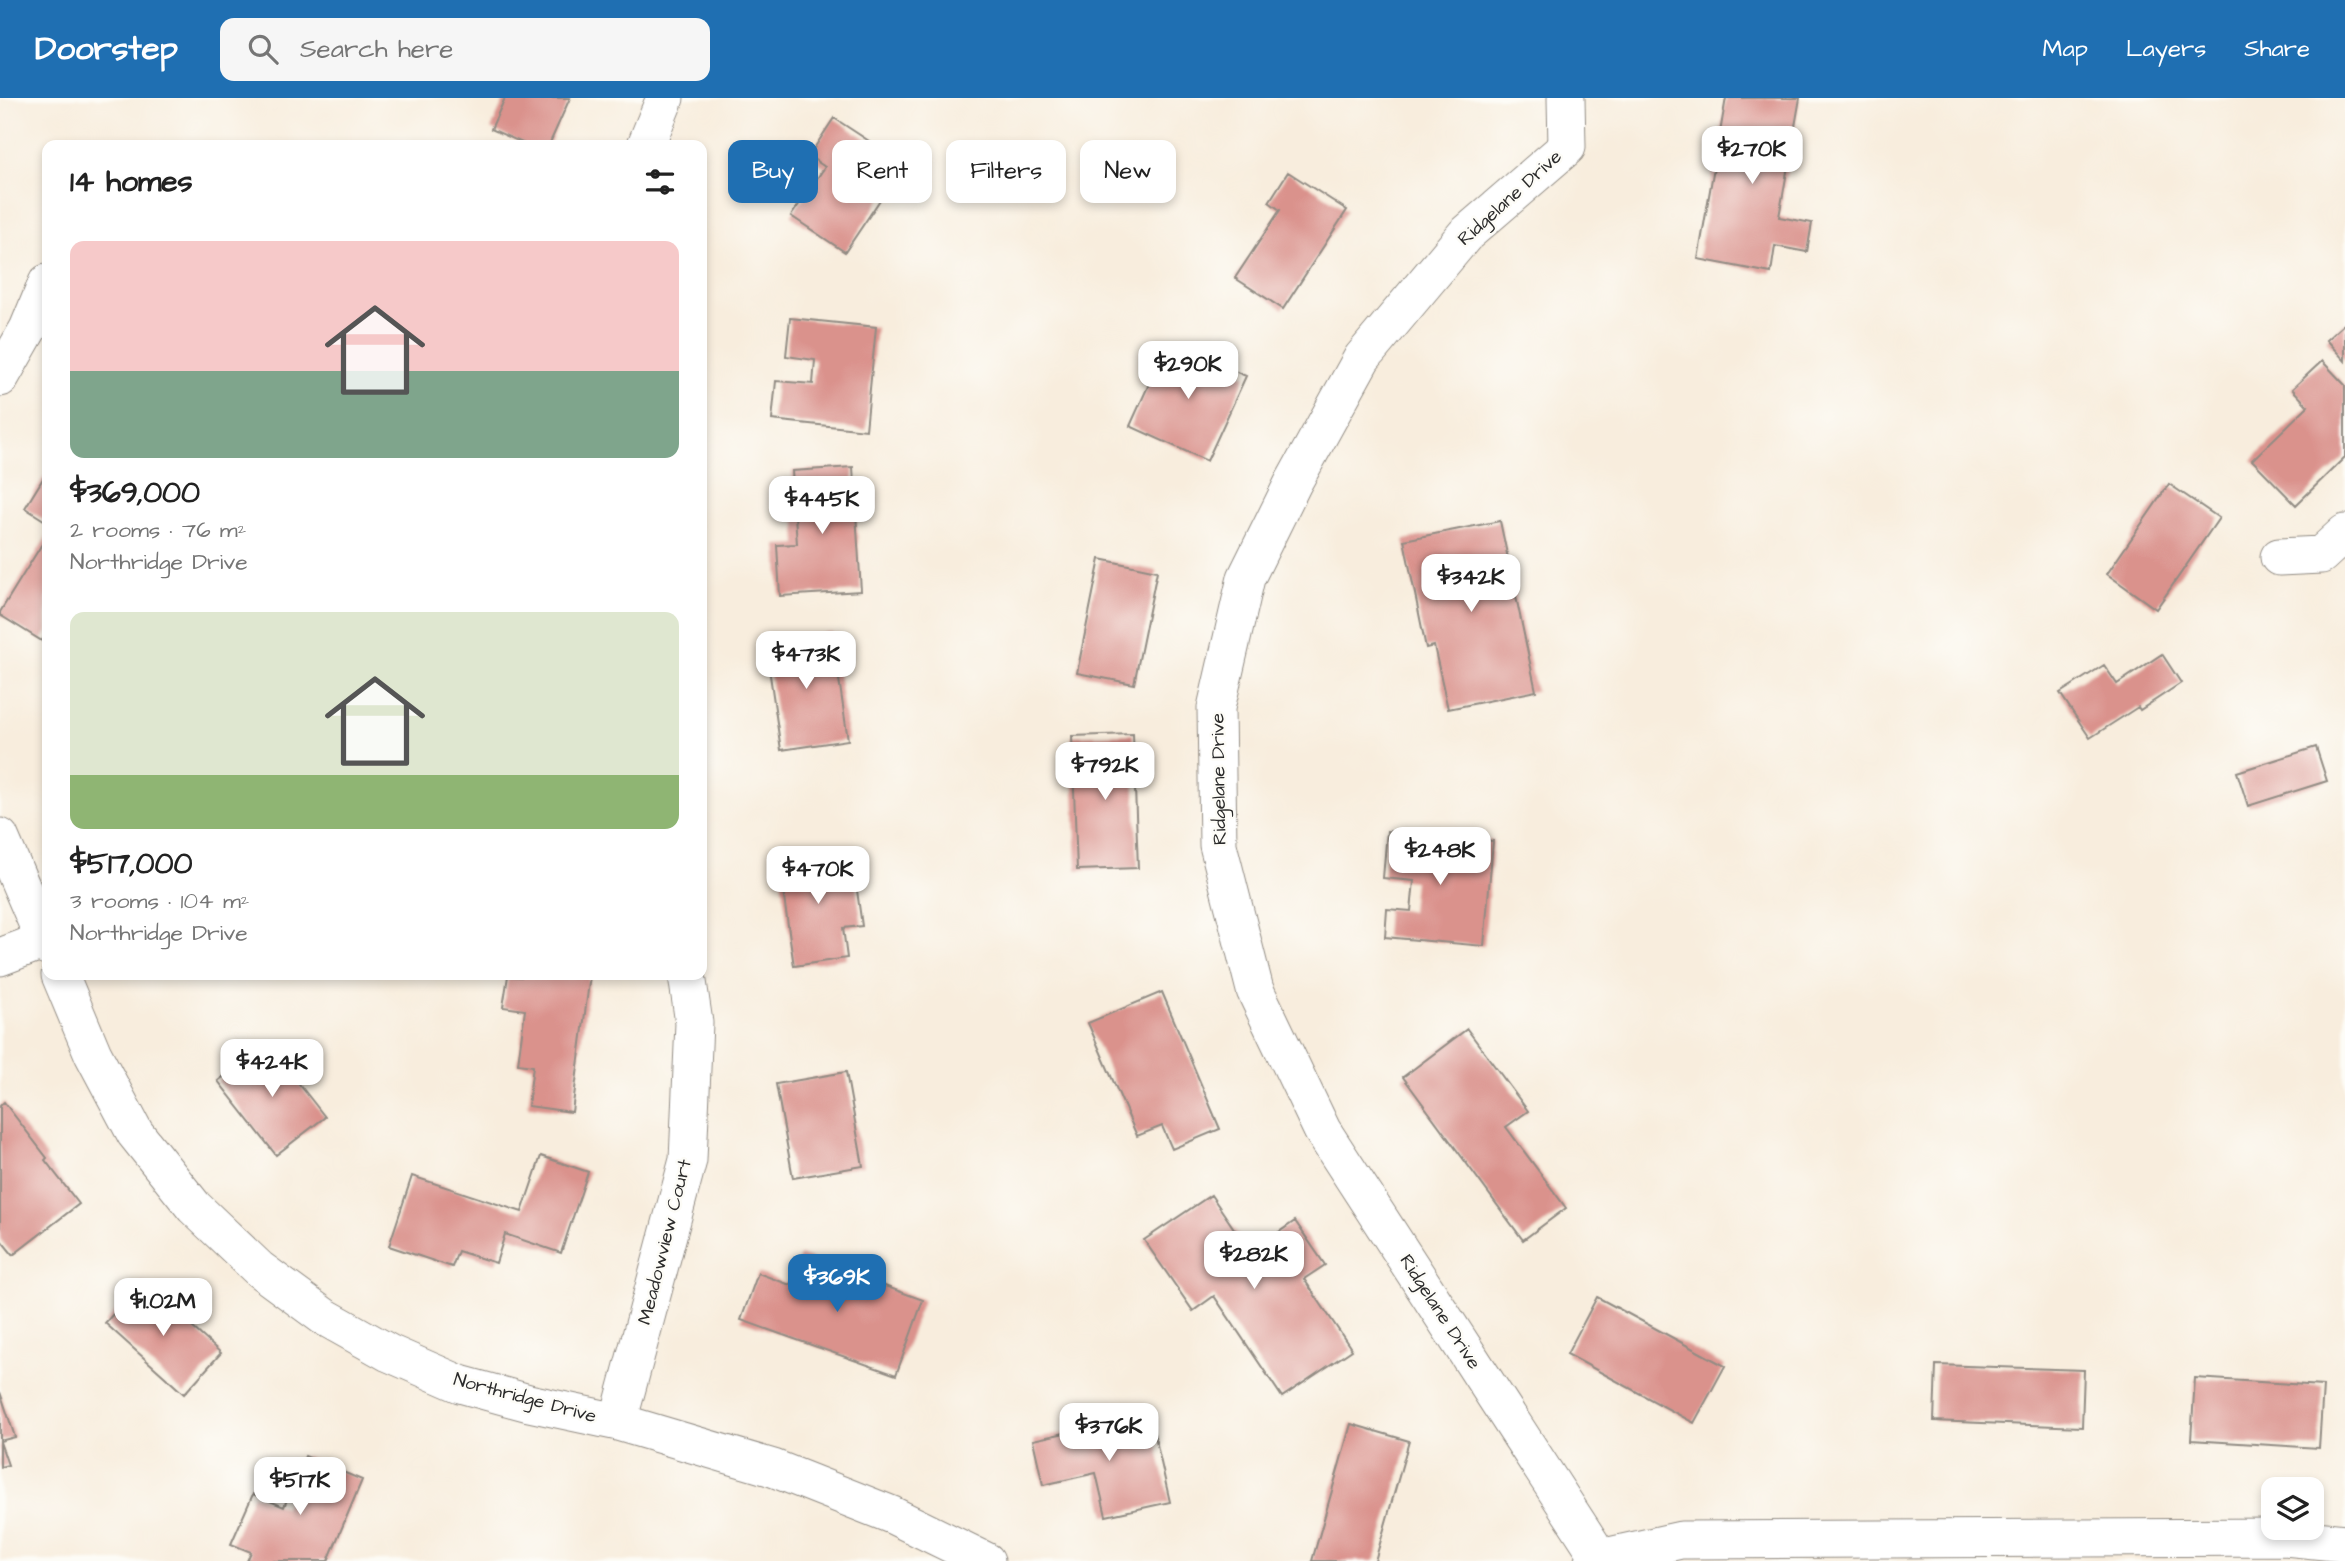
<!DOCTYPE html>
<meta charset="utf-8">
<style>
body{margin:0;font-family:"Architects Daughter",sans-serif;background:#f6f6f6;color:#222;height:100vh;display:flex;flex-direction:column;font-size:26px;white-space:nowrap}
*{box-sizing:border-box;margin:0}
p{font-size:23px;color:#767676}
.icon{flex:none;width:38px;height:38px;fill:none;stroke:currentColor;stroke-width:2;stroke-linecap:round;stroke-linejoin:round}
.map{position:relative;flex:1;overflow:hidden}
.details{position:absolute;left:42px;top:42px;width:665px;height:840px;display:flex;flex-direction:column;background:#fff;border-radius:14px;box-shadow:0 4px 10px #0003}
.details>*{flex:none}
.top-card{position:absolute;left:728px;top:42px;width:665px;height:63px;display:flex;gap:14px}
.controls{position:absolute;left:2261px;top:1379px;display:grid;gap:14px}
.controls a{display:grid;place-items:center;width:63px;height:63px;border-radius:14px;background:#fff;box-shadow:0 4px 10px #0003;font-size:35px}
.price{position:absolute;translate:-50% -60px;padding:0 16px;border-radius:14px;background:#fff;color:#222;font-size:23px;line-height:46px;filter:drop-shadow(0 2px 4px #0008)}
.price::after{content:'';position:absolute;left:50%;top:42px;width:21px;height:16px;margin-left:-10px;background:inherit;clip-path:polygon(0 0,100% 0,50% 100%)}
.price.current{background:#1f6fb2;color:#fff}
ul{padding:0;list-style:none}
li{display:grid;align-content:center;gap:14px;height:371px;padding:0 28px}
li span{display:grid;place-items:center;height:217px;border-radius:14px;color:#555}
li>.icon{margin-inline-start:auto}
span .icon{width:126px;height:126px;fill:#fffc;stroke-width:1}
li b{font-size:30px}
h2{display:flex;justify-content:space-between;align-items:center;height:84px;padding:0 28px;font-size:30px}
.chip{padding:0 24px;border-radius:14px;background:#fff;box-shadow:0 4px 10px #0003;font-size:24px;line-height:63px}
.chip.current{background:#1f6fb2;color:#fff}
header{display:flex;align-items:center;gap:42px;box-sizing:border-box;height:98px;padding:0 35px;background:#1f6fb2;color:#fff}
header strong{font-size:33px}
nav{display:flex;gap:38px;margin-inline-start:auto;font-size:24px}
.search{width:490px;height:63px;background:#f6f6f6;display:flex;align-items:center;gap:18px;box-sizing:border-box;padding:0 24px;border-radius:14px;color:#767676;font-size:26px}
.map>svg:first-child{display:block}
.building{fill:#da928c}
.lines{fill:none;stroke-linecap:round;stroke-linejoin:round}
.minor-casing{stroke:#928c84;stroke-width:39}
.minor{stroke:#fff;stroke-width:37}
.labels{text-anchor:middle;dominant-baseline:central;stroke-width:5;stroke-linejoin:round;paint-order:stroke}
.street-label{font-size:19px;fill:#2b2b2b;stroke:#fdfcf7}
</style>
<header>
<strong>Doorstep</strong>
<div class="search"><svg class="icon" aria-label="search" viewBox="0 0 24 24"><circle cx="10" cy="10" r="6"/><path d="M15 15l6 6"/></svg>Search here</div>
<nav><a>Map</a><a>Layers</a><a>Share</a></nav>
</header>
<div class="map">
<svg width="2345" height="1463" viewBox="0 0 2345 1463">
<rect width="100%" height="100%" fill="#fdfcf7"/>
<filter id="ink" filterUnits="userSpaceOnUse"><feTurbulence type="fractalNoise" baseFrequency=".0143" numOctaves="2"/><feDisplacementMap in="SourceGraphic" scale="14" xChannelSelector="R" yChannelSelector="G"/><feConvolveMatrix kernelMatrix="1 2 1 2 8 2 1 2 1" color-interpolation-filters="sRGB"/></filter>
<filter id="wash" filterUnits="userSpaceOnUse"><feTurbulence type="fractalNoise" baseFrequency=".00686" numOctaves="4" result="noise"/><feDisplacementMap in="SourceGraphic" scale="28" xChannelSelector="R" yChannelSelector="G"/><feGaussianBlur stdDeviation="1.57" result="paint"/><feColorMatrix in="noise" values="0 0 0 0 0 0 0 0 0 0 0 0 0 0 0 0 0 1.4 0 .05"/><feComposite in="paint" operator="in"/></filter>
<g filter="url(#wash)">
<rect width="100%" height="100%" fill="#f8eddd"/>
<g id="blocks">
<!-- building -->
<path class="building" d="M505 0H570L549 47H527L491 31Z
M1726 0H1800L1779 119 1812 125 1807 154 1775 148 1771 175 1698 161Z
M834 20 904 66 845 154 791 118 825 69 809 58Z
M1288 74 1347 112 1283 211 1235 180 1280 112 1269 104Z
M790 220 876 229 866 332 772 322 776 283 813 286 815 262 786 258Z
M2345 225V263L2326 242Z
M1168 244 1246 278 1207 363 1130 328Z
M2322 263 2345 287V359L2296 407 2252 362 2308 308 2292 291Z
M853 369 861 493 780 498 777 447 797 446 792 373Z
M47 374V424L25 410Z
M2169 386 2219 420 2156 511 2107 476Z
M1500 423 1536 593 1448 611 1434 548 1426 550 1404 442Z
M47 438V534L42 543 0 517V514Z
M1100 461 1157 473 1134 586 1077 575Z
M832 534 848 642 781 652 765 543Z
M2162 556 2181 585 2140 612 2138 609 2090 640 2060 595 2104 567 2117 586Z
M1133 636 1138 770 1077 772 1072 638Z
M2316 649 2327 683 2248 708 2237 674Z
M1387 733 1493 743 1484 848 1385 839 1387 811 1411 813 1414 783 1383 780Z
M831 752 835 774 854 771 862 828 843 830 847 860 794 868 778 759Z
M521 877H590L572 1014 528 1008 533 968 518 966 525 912 503 909 508 878 521 879Z
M1162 894 1220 1031 1172 1051 1162 1028 1137 1038 1088 925Z
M1467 931 1528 1013 1506 1029 1566 1110 1523 1142 1403 979Z
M267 945 325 1019 276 1057 218 983Z
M846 974 863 1068 793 1080 776 986Z
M4 1004 47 1060 45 1062 79 1106 13 1157 0 1141V1008Z
M541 1058 588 1074 561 1155 505 1136 496 1165 458 1153 452 1169 389 1148 412 1078 522 1114Z
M1211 1097 1250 1154 1295 1123 1325 1167 1304 1181 1352 1252 1282 1299 1214 1198 1193 1213 1144 1142Z
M800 1157 923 1202 896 1277 741 1222 758 1175 790 1187Z
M142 1184 221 1255 184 1296 105 1225Z
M1597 1199 1725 1268 1694 1325 1567 1256Z
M1936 1267 2084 1272 2082 1329 1934 1323Z
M2195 1280 2323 1288 2319 1350 2191 1342Z
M0 1294 15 1339 0 1343Z
M1150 1316 1170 1404 1106 1418 1096 1375 1043 1387 1033 1342Z
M1351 1326 1409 1343 1375 1463H1312Z
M0 1344 8 1367 0 1369Z
M305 1358 362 1382 328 1463H247L251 1454 231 1446 253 1396 284 1409Z"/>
</g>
</g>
<g filter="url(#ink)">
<use href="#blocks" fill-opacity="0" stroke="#928c84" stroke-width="2"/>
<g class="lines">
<defs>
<path id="minor" d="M1566 0 1567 49 1465 137 1362 260 1293 385 1246 480 1216 610 1218 747 1255 892 1322 1032 1600 1460
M646 47 665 0
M0 280 28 231 47 185
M2279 459 2321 457 2345 435
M0 739 47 848
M0 859 45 842
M60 877 93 956 135 1035 194 1109 259 1171 323 1218 389 1255 460 1286 529 1305 618 1324 773 1370 892 1417 986 1463
M618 1324 688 1062 694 925 687 877
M1594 1463 1600 1460 1681 1442 2285 1439 2345 1445"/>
</defs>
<!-- minor casing -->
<use href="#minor" class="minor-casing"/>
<!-- minor -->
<use href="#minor" class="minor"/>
</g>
</g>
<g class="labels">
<!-- street labels -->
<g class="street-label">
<text transform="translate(1510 100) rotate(-42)">Ridgelane Drive</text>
<text transform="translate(1219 681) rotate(-91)">Ridgelane Drive</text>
<text transform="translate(665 1144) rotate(-76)">Meadowview Court</text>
<text transform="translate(1440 1214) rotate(57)">Ridgelane Drive</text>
<text transform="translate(525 1300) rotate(15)">Northridge Drive</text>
</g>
</g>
</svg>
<div class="controls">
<a><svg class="icon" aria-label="layers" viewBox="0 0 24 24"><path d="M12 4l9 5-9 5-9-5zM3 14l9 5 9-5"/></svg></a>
</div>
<b class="price" style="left:1752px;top:88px">$270K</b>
<b class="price" style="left:1188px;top:303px">$290K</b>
<b class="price" style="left:822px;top:438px">$445K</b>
<b class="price" style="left:1471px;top:516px">$342K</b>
<b class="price" style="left:806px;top:593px">$473K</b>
<b class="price" style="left:1105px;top:704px">$792K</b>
<b class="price" style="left:1440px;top:789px">$248K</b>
<b class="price" style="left:818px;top:808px">$470K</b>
<b class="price" style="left:272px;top:1001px">$424K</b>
<b class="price" style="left:1254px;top:1193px">$282K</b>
<b class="price current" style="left:837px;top:1216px">$369K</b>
<b class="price" style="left:163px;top:1240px">$1.02M</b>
<b class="price" style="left:1109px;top:1365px">$376K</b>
<b class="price" style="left:300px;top:1419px">$517K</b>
<div class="top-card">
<a class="chip current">Buy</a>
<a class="chip">Rent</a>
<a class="chip">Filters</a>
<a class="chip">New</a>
</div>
<section class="details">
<h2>14 homes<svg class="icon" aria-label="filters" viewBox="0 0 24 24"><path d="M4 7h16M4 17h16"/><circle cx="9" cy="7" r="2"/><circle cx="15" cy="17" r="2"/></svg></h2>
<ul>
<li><span style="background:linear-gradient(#f6c9c9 60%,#7fa58c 0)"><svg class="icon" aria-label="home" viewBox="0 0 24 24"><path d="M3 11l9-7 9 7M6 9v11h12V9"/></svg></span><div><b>$369,000</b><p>2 rooms · 76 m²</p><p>Northridge Drive</p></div></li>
<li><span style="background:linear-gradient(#dfe7d0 75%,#8fb573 0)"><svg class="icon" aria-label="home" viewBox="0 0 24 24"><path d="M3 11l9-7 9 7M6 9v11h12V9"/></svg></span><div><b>$517,000</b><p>3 rooms · 104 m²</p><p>Northridge Drive</p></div></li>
</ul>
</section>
</div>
